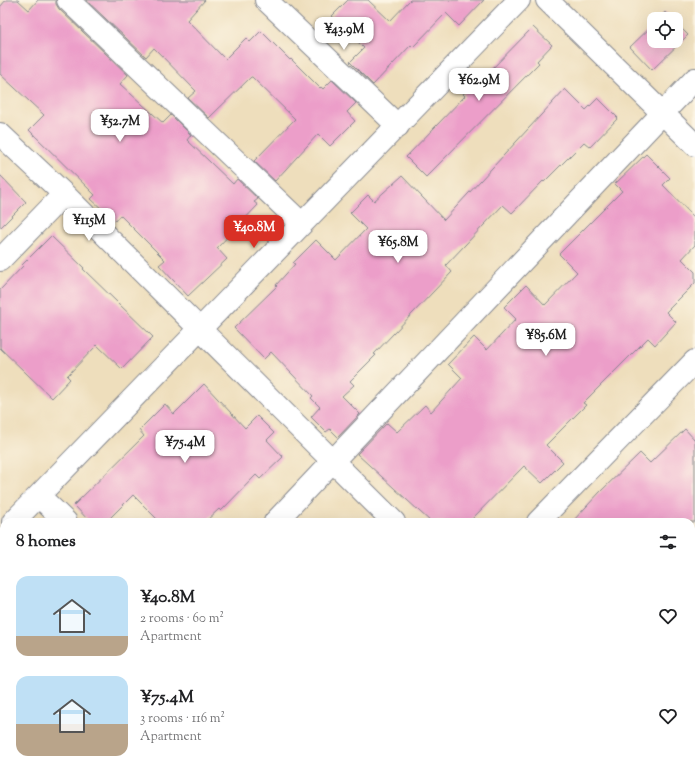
<!DOCTYPE html>
<meta charset="utf-8">
<style>
body{margin:0;font-family:"Sorts Mill Goudy",serif;background:#f6f6f6;color:#202124;height:100vh;display:flex;flex-direction:column;font-size:15px;white-space:nowrap}
*{box-sizing:border-box;margin:0}
p{font-size:13px;color:#757577}
.icon{flex:none;width:22px;height:22px;fill:none;stroke:currentColor;stroke-width:2;stroke-linecap:round;stroke-linejoin:round}
.map{position:relative;flex:1;overflow:hidden}
.side{position:absolute;left:0px;top:518px;width:695px;height:256px;display:flex;flex-direction:column;background:#fff;border-radius:12px 12px 0 0;box-shadow:0 4px 16px #0002}
.side>*{flex:none}
.tools{position:absolute;left:647px;top:12px;display:grid;gap:8px}
.tools a{display:grid;place-items:center;width:36px;height:36px;border-radius:8px;background:#fff;box-shadow:0 4px 16px #0002;font-size:20px}
.price{position:absolute;translate:-50% -34px;padding:0 9px;border-radius:8px;background:#fff;color:#222;font-size:13px;line-height:26px;filter:drop-shadow(0 1px 2px #0008)}
.price::after{content:'';position:absolute;left:50%;top:24px;width:12px;height:9px;margin-left:-6px;background:inherit;clip-path:polygon(0 0,100% 0,50% 100%)}
.price.on{background:#d93025;color:#fff}
ul{padding:0;list-style:none}
li{display:flex;align-items:center;gap:12px;height:100px;padding:0 16px}
li span{display:grid;place-items:center;flex:none;width:112px;height:80px;border-radius:12px;color:#555}
li>.icon{margin-inline-start:auto}
span .icon{width:48px;height:48px;fill:#fffc;stroke-width:1}
li b{font-size:17px}
h2{display:flex;justify-content:space-between;align-items:center;height:48px;padding:0 16px;font-size:17px}
.map>svg:first-child{display:block}
.green{fill:#c0d376;stroke:#6e816a}
.building{fill:#ec9ec9}
.lines{fill:none;stroke-linecap:round;stroke-linejoin:round}
.minor-casing{stroke:#84868d;stroke-width:24}
.path{stroke:#84868d;stroke-width:2.5;stroke-dasharray:1 3;stroke-linecap:butt}
.minor{stroke:#fff;stroke-width:22}
</style>
<div class="map">
<svg width="695" height="774" viewBox="0 0 695 774">
<rect width="100%" height="100%" fill="#fcf5e5"/>
<filter id="ink" filterUnits="userSpaceOnUse"><feTurbulence type="fractalNoise" baseFrequency=".025" numOctaves="2"/><feDisplacementMap in="SourceGraphic" scale="8" xChannelSelector="R" yChannelSelector="G"/><feConvolveMatrix kernelMatrix="1 2 1 2 8 2 1 2 1" color-interpolation-filters="sRGB"/></filter>
<filter id="wash" filterUnits="userSpaceOnUse"><feTurbulence type="fractalNoise" baseFrequency=".012" numOctaves="4" result="noise"/><feDisplacementMap in="SourceGraphic" scale="16" xChannelSelector="R" yChannelSelector="G"/><feGaussianBlur stdDeviation="0.9" result="paint"/><feColorMatrix in="noise" values="0 0 0 0 0 0 0 0 0 0 0 0 0 0 0 0 0 1.4 0 .05"/><feComposite in="paint" operator="in"/></filter>
<g filter="url(#wash)">
<rect width="100%" height="100%" fill="#eedebc"/>
<!-- green -->
<path class="green" d="M341 770H391L395 774H345Z"/>
<g id="blocks">
<!-- building -->
<path class="building" d="M6 0H18L29 10 38 0H56V4L59 9 128 75 120 84 163 123 171 115 191 135 187 140 233 184 237 179 258 199 254 202 258 205 217 248 227 259 188 296 159 265 165 260 120 215 115 221 91 199 95 195 29 130 44 115 0 74V7Z
M86 0H205L187 20 225 59 246 38 250 42 261 31 290 60 291 59 320 88 321 87 323 89 332 80 356 103 347 112 355 121 330 146 318 134 275 181 254 161 295 119 252 77H251L209 118 188 98 196 91 154 48 146 57Z
M348 0H368L390 21 410 0H484L459 26 446 13 413 47 411 45 373 85 350 62 364 48 332 16Z
M665 12 672 19H658Z
M676 23 688 35 652 70 630 47 654 24V41H676Z
M533 27 552 45 537 61 539 63 426 177 406 157 465 96 463 94 486 72 487 74Z
M565 89 586 110 598 98 618 118 590 147 584 142 544 182 543 181 512 213 503 205 446 265 452 272 374 354 376 355 350 381 354 385 342 396 360 414 338 437 330 429 326 432 311 417 320 407 311 398 313 396 271 352 264 359 234 328 277 286 276 285 295 264 293 263 316 240 336 260 366 229 350 213 368 195 374 201 402 176 444 220Z
M646 154 670 178 663 185 695 218V245L682 259 695 272V283L666 312 676 322 655 345 648 338 583 403 586 405 546 445 563 462 542 483 524 466 469 522H431L357 454 387 423 397 432 425 405 431 412 462 378 448 364 474 337 487 350 516 319 504 307 526 285 545 305 577 272 559 254 622 191 615 184Z
M0 175 26 202 0 228Z
M51 236 84 268 83 269 153 337 122 369 97 345 67 376 70 379 52 398 0 348V290L23 266 22 265Z
M204 384 245 428 257 416 274 433 267 440 283 457 260 479 256 475 221 511 219 509 205 522H160L133 495 106 522H90L74 505 144 436 139 430 165 404 174 414Z
M685 429 695 440V522H572L600 492 640 453 650 463Z"/>
</g>
</g>
<g filter="url(#ink)">
<use href="#blocks" fill-opacity="0" stroke="#84868d" stroke-width="1"/>
<g class="lines">
<defs>
<path id="minor" d="M68 0 302 224
M266 0 398 126
M547 0 695 145
M0 134 64 194 394 522
M0 260 64 194
M39 496 66 522
M13 522 519 0
M275 522 695 79
M538 522 695 361
M691 622 695 618
M325 770 329 774
M653 770 658 774
M0 772 3 774
M46 774 50 770
M297 774 301 770"/>
</defs>
<!-- minor casing -->
<use href="#minor" class="minor-casing"/>
<!-- path -->
<path class="path" d="M365 770 366 774"/>
<!-- minor -->
<use href="#minor" class="minor"/>
</g>
</g>
</svg>
<div class="tools">
<a><svg class="icon" aria-label="locate" viewBox="0 0 24 24"><circle cx="12" cy="12" r="6"/><path d="M12 2v4M12 18v4M2 12h4M18 12h4"/></svg></a>
</div>
<b class="price" style="left:344px;top:51px">¥43.9M</b>
<b class="price" style="left:479px;top:102px">¥62.9M</b>
<b class="price" style="left:120px;top:143px">¥52.7M</b>
<b class="price" style="left:89px;top:242px">¥115M</b>
<b class="price on" style="left:254px;top:249px">¥40.8M</b>
<b class="price" style="left:398px;top:264px">¥65.8M</b>
<b class="price" style="left:546px;top:357px">¥85.6M</b>
<b class="price" style="left:185px;top:464px">¥75.4M</b>
<section class="side">
<h2>8 homes<svg class="icon" aria-label="filters" viewBox="0 0 24 24"><path d="M4 7h16M4 17h16"/><circle cx="9" cy="7" r="2"/><circle cx="15" cy="17" r="2"/></svg></h2>
<ul>
<li><span style="background:linear-gradient(#bfe0f5 75%,#b9a48a 0)"><svg class="icon" aria-label="home" viewBox="0 0 24 24"><path d="M3 11l9-7 9 7M6 9v11h12V9"/></svg></span><div><b>¥40.8M</b><p>2 rooms · 60 m²</p><p>Apartment</p></div><svg class="icon" aria-label="heart" viewBox="0 0 24 24"><path d="M12 20l-8-8c-3-5 5-10 8-4 3-6 11-1 8 4z"/></svg></li>
<li><span style="background:linear-gradient(#bfe0f5 60%,#b9a48a 0)"><svg class="icon" aria-label="home" viewBox="0 0 24 24"><path d="M3 11l9-7 9 7M6 9v11h12V9"/></svg></span><div><b>¥75.4M</b><p>3 rooms · 116 m²</p><p>Apartment</p></div><svg class="icon" aria-label="heart" viewBox="0 0 24 24"><path d="M12 20l-8-8c-3-5 5-10 8-4 3-6 11-1 8 4z"/></svg></li>
</ul>
</section>
</div>
